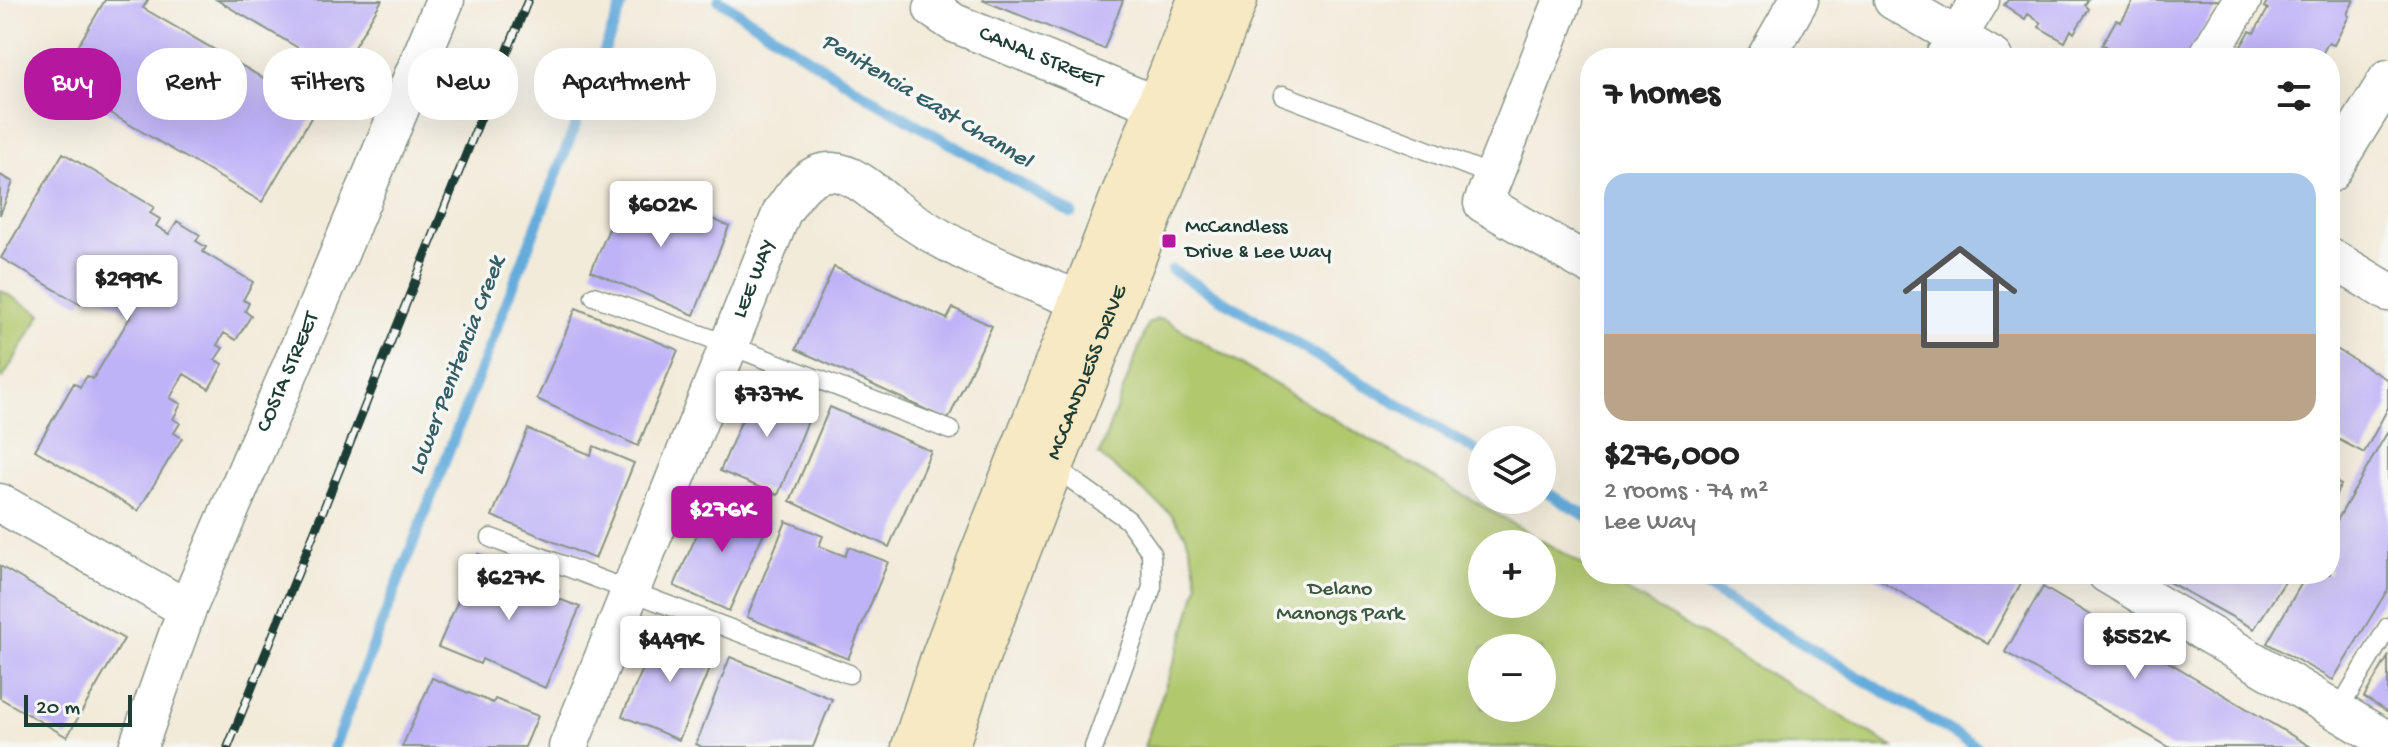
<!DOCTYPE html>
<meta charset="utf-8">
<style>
body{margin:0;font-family:"Gochi Hand",sans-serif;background:#f6f6f6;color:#222;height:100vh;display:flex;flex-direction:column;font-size:30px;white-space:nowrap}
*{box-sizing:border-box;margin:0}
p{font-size:26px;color:#767676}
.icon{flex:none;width:44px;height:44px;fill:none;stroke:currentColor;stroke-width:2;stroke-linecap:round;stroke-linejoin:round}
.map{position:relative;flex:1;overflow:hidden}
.drawer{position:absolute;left:1580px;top:48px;width:760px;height:536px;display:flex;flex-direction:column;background:#fff;border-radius:32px;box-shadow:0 8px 32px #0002}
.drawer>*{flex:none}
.guide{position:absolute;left:24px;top:48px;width:760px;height:72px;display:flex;gap:16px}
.controls{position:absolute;left:1468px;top:426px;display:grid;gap:16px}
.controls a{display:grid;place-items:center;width:88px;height:88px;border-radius:50%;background:#fff;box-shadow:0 8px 32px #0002;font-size:40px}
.scale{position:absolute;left:24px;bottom:20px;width:108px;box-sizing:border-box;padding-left:8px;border:4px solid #1f3d34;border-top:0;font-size:22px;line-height:28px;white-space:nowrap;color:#1f3d34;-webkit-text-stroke:6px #f6f6f2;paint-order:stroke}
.price{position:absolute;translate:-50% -68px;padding:0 18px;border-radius:8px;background:#fff;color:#222;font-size:26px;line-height:52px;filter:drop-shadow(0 2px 4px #0008)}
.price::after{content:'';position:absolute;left:50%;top:48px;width:24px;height:18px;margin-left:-12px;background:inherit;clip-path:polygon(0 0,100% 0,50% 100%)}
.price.on{background:#b5179e;color:#fff}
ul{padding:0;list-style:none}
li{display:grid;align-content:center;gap:16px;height:424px;padding:0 24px}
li+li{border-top:2px solid #e0e0e0}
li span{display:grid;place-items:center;height:248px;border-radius:24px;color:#555}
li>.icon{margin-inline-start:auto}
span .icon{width:144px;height:144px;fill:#fffc;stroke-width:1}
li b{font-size:34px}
h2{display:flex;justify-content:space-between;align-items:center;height:96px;padding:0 24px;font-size:34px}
.chip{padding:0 28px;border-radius:32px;background:#fff;box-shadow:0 8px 32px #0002;font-size:28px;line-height:72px}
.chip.on{background:#b5179e;color:#fff}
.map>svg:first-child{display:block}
.green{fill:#b1c86d;stroke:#688250;stroke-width:2;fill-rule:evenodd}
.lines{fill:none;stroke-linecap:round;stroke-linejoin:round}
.stream{stroke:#65acdc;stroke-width:11}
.building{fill:#bfb3f7}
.lane-casing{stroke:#889487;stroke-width:21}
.street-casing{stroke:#889487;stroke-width:41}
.secondary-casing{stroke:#889487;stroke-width:47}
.lane{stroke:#fff;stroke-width:18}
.street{stroke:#fff;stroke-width:38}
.secondary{stroke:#f6e9c3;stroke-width:44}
.rail-casing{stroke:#1f3d34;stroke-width:9}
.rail{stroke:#f6f6f2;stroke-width:6;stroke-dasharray:18;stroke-linecap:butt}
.poi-dot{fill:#b5179e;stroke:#f6f6f2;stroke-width:3}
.labels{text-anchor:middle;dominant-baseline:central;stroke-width:7;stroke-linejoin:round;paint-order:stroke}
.street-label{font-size:22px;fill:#1f3d34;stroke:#f6f6f2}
.poi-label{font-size:22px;fill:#1f3d34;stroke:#f6f6f2;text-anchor:start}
.park-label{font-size:22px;fill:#3c593f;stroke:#f6f6f2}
.water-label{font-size:24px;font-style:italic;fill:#345e66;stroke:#f6f6f2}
</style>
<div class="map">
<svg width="2388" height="747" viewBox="0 0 2388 747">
<rect width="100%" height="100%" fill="#f6f6f2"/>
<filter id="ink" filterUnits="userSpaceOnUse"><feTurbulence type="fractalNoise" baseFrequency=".0125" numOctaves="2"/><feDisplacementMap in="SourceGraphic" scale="16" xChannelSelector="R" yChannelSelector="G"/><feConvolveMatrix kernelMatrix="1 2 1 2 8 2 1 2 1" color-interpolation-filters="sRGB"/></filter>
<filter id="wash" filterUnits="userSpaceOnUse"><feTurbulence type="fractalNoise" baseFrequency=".006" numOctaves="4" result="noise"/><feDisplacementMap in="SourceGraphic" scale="32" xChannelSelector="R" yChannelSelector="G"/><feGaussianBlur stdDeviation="1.8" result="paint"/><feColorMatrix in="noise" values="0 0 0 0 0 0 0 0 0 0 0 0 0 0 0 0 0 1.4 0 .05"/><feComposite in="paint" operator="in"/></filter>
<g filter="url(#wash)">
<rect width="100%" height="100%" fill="#f2ebda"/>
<!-- green -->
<path class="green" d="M0 290 41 314 3 378 0 376Z
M1157 319 1165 320 1590 569V574H1598L1893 747H1144L1189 619 1198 584 1194 562 1186 535 1171 514 1099 455 1148 324ZM1482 544H1542V604H1482ZM1482 648H1542V708H1482Z"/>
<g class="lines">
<!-- stream -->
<path class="stream" d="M719 0 872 99 1072 213
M1172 270 1482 454
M1542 490 1590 518
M1685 574 1977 747
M334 747 624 0"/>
</g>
<g id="blocks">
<!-- building -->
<path class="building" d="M105 0H148L143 8 316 109 262 202 57 82Z
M217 0H382L339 72Z
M982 0H1123L1104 49Z
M2008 0H2088L2085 5 2089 9 2074 33 2071 30 2065 42 2039 27 2041 23 2028 14 2025 19 2004 5Z
M2134 0H2220L2186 58H2099L2106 46 2102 45 2116 20 2121 22Z
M2268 0H2354L2347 14 2349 16 2334 45 2328 43 2320 58H2234L2250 31 2254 33 2268 9 2264 7Z
M63 153 154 207 150 213 160 219 156 226 169 234 177 221 200 235 196 241 206 247 203 252 253 282 243 300 249 303 245 311 251 316 236 340 224 333 217 345 223 348 215 360 223 364 209 389 184 374 170 398 181 404 173 419 180 423 174 433 182 438 138 511 35 450 74 383 80 387 87 376 93 379 132 314 96 293 92 300 85 295 80 304 1 258Z
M0 175 13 182 0 215Z
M628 184 729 226 694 315 591 271Z
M834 267 947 319 953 308 992 326 948 420 796 349Z
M576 308 678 350 638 446 537 399Z
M2330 345 2388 380V408L2364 453 2330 435Z
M758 382 814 406 778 495 720 471Z
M830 407 931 451 889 547 790 501Z
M528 429 591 455 594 446 634 463 595 559 492 516Z
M2388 431V589L2333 680 2267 643 2307 574H2330V533Z
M2330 479 2341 485 2330 505Z
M714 496 769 521 729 611 674 586Z
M786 521 823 536 819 546 845 556 849 547 888 562 848 659 747 617Z
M478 554 559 591 556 598 580 607 545 688 482 659 480 664 438 647Z
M0 566 124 639 67 737 0 698Z
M1870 574H2026L1988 644Z
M2154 574H2290L2254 629Z
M2043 587 2311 747H2169L2005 652Z
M661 628 717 651 679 740 622 716Z
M730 657 832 699 813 747H702L696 744Z
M2388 657V712L2364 697Z
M432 678 493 703 495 699 538 716 525 747H402Z"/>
</g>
</g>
<g filter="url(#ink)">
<use href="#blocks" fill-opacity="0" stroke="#889487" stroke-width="2"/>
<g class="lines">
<defs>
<path id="lane" d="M1283 95 1494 176
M594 296 729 345 950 430
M1053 466 1128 520 1151 552 1152 587 1094 747
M491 538 849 674
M2338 711 2388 627"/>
<g id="street">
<path id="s1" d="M936 0 933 9 954 23 1158 106"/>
<path d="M1563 0 1483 203 1590 265"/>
<path d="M1893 0 1994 58"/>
<path d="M1766 58 1799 0"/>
<path d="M1944 58 1980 0"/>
<path d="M2207 58 2242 0"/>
<path d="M2330 173 2388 79"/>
<path d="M2330 257 2388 292"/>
<path d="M0 503 187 609"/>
<path d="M2107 574 2388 741"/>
<path id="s2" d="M138 747 187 609 317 307 445 0"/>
<path id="s3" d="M568 747 782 212C794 195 808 171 832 172 856 173 877 196 895 209 959 257 1037 282 1110 313"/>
</g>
<g id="secondary">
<path d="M914 747 942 661 978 565 1200 0"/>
<path id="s4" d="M946 747 972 670 1021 543 1235 0"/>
</g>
</defs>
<!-- lane casing -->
<use href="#lane" class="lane-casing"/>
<!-- street casing -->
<use href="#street" class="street-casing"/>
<!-- secondary casing -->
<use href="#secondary" class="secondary-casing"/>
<!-- lane -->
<use href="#lane" class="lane"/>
<!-- street -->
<use href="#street" class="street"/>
<!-- secondary -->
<use href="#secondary" class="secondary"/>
<defs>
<path id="rail" d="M228 747 528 0"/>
</defs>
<!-- rail casing -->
<use href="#rail" class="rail-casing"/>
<!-- rail -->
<use href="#rail" class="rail"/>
</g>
</g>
<!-- markers -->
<rect class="poi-dot" x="1161" y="233" width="16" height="16" rx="4"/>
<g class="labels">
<!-- street labels -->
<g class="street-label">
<text stroke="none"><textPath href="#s1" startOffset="128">CANAL STREET</textPath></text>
<text stroke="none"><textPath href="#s3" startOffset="504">LEE WAY</textPath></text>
<text stroke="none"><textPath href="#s2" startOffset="404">COSTA STREET</textPath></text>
<text stroke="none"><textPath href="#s4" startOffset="400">MCCANDLESS DRIVE</textPath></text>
</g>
<!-- poi labels -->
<g class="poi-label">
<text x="1185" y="228">McCandless<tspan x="1185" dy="25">Drive &amp; Lee Way</tspan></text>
</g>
<!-- park labels -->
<g class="park-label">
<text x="1340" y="590">Delano<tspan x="1340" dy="25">Manongs Park</tspan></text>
</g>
<!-- water labels -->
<g class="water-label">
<text transform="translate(926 102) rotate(31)">Penitencia East Channel</text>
<text transform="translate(458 366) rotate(-69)">Lower Penitencia Creek</text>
</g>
</g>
</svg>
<div class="controls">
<a><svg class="icon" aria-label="layers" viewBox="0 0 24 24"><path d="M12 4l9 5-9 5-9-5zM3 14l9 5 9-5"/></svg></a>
<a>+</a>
<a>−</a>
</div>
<div class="scale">20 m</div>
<b class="price" style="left:661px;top:249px">$602K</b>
<b class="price" style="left:127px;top:323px">$299K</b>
<b class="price" style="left:767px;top:439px">$737K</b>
<b class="price on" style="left:722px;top:554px">$276K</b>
<b class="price" style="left:509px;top:622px">$627K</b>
<b class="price" style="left:2135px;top:681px">$552K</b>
<b class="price" style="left:670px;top:684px">$449K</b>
<div class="guide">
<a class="chip on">Buy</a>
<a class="chip">Rent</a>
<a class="chip">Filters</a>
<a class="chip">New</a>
<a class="chip">Apartment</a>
</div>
<section class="drawer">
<h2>7 homes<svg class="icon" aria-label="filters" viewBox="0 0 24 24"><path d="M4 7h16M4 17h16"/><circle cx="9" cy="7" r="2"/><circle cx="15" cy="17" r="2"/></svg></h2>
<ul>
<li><span style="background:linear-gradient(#a9c7e8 65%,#b9a48a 0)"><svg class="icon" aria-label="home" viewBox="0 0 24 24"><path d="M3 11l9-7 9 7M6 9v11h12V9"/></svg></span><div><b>$276,000</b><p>2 rooms · 74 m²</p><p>Lee Way</p></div></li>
</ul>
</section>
</div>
